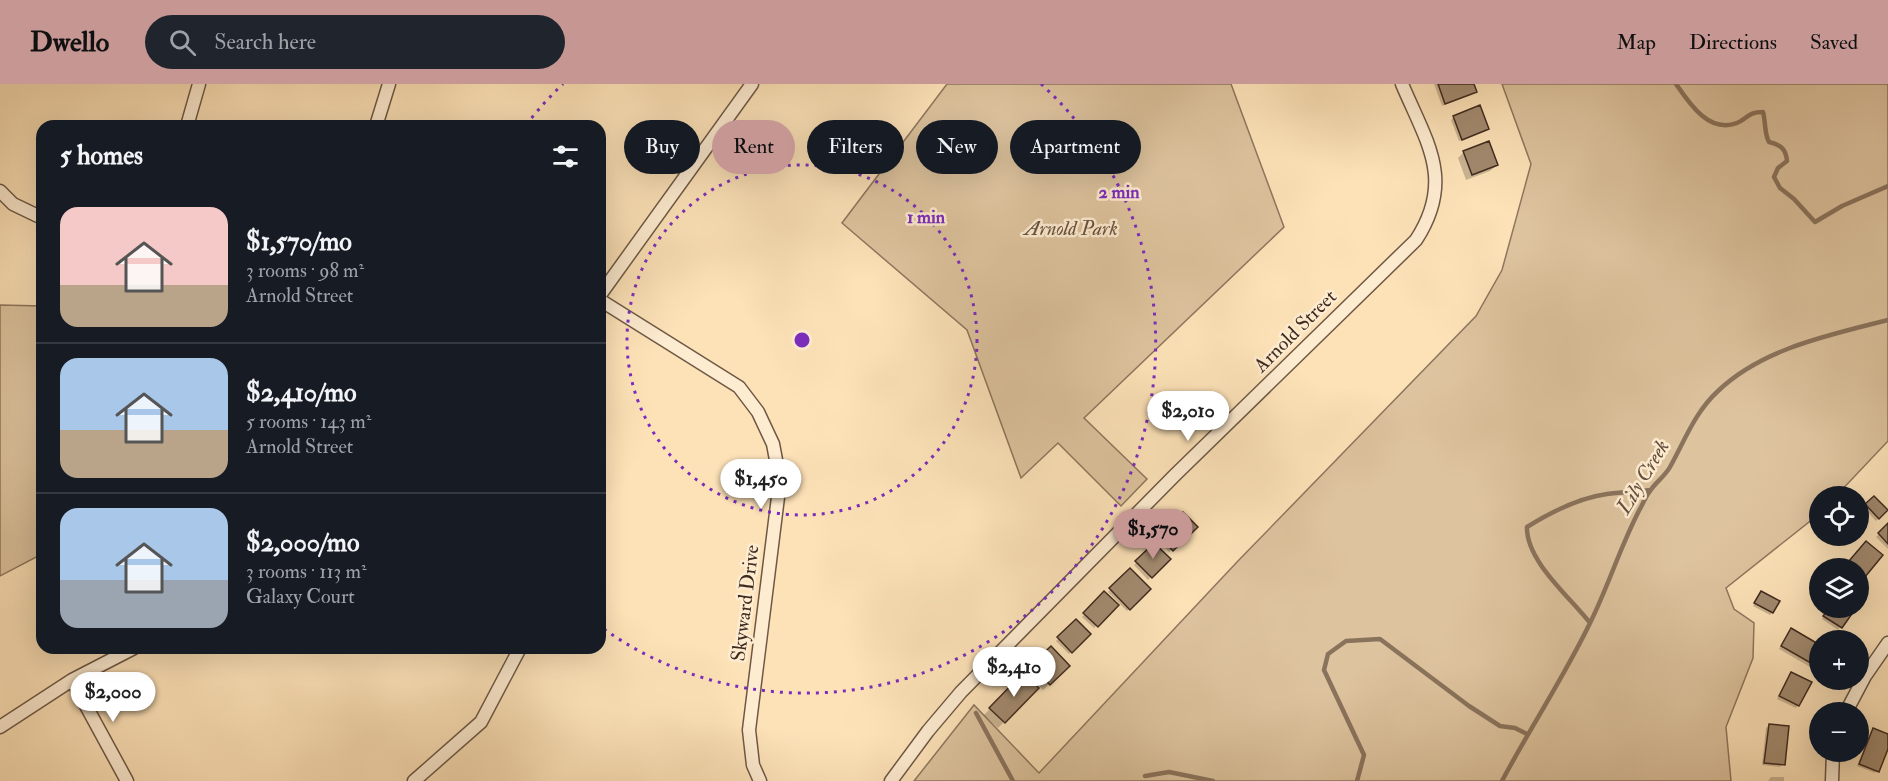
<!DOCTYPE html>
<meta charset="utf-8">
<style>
body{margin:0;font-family:"IM FELL Double Pica",serif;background:#20242c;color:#f1f3f6;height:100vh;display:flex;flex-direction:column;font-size:22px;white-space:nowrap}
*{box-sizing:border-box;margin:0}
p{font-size:20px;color:#9ea1a6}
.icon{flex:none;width:33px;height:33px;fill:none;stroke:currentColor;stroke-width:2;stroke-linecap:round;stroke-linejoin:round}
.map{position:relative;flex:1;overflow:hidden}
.side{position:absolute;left:36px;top:36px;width:570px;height:534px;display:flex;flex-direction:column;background:#171b24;border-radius:18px;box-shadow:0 6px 24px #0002}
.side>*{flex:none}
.guide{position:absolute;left:624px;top:36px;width:570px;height:54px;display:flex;gap:12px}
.fabs{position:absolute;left:1809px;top:402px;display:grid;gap:12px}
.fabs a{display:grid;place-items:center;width:60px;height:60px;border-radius:50%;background:#171b24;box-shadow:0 6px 24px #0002;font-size:30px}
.price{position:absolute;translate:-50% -51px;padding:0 14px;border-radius:21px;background:#fff;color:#222;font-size:20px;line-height:39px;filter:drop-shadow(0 2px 3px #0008)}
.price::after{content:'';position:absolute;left:50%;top:36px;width:18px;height:14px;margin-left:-9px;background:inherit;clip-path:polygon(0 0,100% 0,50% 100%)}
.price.selected{background:#c59692;color:#111}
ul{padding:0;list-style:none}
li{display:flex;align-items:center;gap:18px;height:150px;padding:0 24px}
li+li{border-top:2px solid #363941}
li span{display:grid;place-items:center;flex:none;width:168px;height:120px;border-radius:18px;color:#555}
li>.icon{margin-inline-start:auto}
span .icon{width:72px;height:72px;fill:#fffc;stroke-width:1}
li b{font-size:26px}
h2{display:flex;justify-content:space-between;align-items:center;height:72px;padding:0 24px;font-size:26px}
.pill{padding:0 21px;border-radius:27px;background:#171b24;box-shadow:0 6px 24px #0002;font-size:21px;line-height:54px}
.pill.selected{background:#c59692;color:#111}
header{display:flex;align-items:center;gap:36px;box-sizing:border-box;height:84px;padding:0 30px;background:#c59692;color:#111}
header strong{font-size:28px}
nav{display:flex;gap:33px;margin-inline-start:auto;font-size:21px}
.search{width:420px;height:54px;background:#20242c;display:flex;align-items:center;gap:15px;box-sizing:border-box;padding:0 21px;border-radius:33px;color:#9ea1a6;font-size:22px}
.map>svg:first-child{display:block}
.green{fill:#ddc39e;stroke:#8e765e;stroke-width:1.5}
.shadow{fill:#0003}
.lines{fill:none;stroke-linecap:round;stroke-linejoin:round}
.stream{stroke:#8a735c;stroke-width:4.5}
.building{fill:#a28a6f;stroke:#3f2a1f;stroke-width:1.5}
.street-casing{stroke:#6e5845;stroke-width:15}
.street{stroke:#feecd1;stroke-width:12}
.ring{fill:none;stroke:#7b2cbf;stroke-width:3;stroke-dasharray:3 6}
.labels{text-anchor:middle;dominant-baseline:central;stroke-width:5;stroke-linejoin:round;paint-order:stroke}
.park-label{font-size:20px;font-style:italic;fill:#66503f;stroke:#feecd1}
.street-label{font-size:20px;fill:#3f2a1f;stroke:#feecd1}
.water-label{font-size:21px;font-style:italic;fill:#644e3d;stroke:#feecd1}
.centre{fill:#7b2cbf;stroke:#feecd1;stroke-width:3}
.ring-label{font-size:18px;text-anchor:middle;font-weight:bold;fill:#7b2cbf;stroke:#feecd1;stroke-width:5;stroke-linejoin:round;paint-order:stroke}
</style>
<header>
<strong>Dwello</strong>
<div class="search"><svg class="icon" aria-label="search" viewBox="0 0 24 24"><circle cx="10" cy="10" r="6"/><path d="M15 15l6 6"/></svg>Search here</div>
<nav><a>Map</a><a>Directions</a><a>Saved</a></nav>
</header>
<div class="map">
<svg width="1888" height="697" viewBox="0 0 1888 697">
<rect width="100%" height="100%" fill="#fde2b8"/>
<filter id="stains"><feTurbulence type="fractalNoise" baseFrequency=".00333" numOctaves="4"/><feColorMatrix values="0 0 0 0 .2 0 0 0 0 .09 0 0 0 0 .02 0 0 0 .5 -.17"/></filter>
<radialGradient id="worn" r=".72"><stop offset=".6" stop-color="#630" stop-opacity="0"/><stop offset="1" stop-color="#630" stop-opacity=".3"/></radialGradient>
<!-- green -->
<path class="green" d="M947 0H1231L1284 143 1084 334 1147 395 1121 422 1058 359 1021 394 967 246 842 139Z
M1502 0H1888V357L1836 412H1820L1819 430 1726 504 1734 525 1754 539 1753 574 1726 643 1731 697H914L974 621 1039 689 1237 478 1476 232 1502 186 1531 80Z
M0 221 42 222V470L0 492Z"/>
<!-- shadow -->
<path class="shadow" d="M1434 0H1472L1475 8 1473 10 1442 22Z
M1454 33 1488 45 1485 47 1459 57 1451 36Z
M1464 68 1497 81 1490 87 1466 96 1458 74Z
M1874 414 1886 427 1876 437 1864 424Z
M1182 430 1195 443 1169 468 1156 454Z
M1888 441V465L1876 453Z
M1154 461 1169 475 1148 496 1134 481Z
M1130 486 1149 505 1127 527 1108 508Z
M1104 509 1117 521 1094 544 1082 533Z
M1759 511 1772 529 1770 531 1753 522Z
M1830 524H1854L1838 546 1822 535Z
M1076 537 1089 550 1069 570 1056 557Z
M1788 549 1815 581 1812 584 1779 565Z
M1051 564 1068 582 1043 606 1026 588Z
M1791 589 1798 621 1796 624 1777 615Z
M1023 591 1037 604 998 644 984 631Z
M1769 641 1783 680 1780 683 1762 681 1766 644Z
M1874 646 1888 651V662L1875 689 1857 682 1871 648Z
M1771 693H1784V697H1768Z"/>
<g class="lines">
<!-- stream -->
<path class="stream" d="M1676 0C1689 19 1709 50 1737 39 1749 34 1747 28 1763 28 1766 39 1764 49 1769 58 1781 61 1786 65 1787 77L1778 84 1774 93 1780 104 1794 115 1815 138 1842 122 1888 102
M1590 539C1570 513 1526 477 1527 443 1551 428 1578 414 1607 410 1621 408 1636 408 1650 406
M976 629 1013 697
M1145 692 1169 688 1213 697
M1357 697 1364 671 1324 586 1328 570 1346 557 1380 555 1469 622 1500 642 1515 644 1527 650
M1502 697C1530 644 1564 593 1590 539 1609 501 1621 460 1641 423 1644 417 1646 412 1650 407 1656 398 1665 392 1670 383 1685 356 1695 328 1718 307 1763 264 1830 251 1888 236"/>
</g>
<!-- building -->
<path class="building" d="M1438 0H1474L1477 8 1445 20Z
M1480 21 1489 45 1462 56 1453 32Z
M1489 57 1498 81 1472 91 1463 67Z
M1874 412 1888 426 1879 435 1865 420Z
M1183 428 1198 443 1173 467 1158 451Z
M1888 439V460L1878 449Z
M1866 457 1883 471 1860 499 1858 498V484H1843Z
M1154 459 1171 475 1152 494 1135 477Z
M1130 484 1151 505 1130 526 1109 504Z
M1104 507 1119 521 1098 543 1083 529Z
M1761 507 1780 517 1773 529 1754 519Z
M1829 524H1856L1842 544 1823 532Z
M1076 535 1091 550 1072 569 1057 553Z
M1791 544 1820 561V576L1816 582 1781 562Z
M1051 562 1070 582 1050 601 1031 581Z
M1791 588 1812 598 1799 622 1779 612Z
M1023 589 1039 604 1005 639 989 624Z
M1769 640 1789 642 1785 681 1764 679Z
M1873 644 1888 650V665L1879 688 1859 680Z"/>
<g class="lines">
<defs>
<path id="street" d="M187 42 199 0
M376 42 389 0
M0 107 13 120 38 132 42 131
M600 211 752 0
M600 216 739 303 758 328 773 360 780 397 749 646 753 681 760 697
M72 596 127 697
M1846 628 1865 592 1888 559
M0 643 72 596 134 564
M414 697 481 638 520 564
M891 697 928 647 961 608 1175 391 1416 156C1455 96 1427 59 1402 0
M1832 697 1833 668"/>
</defs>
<!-- street casing -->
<use href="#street" class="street-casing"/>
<!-- street -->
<use href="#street" class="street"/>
</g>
<!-- distance rings -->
<g class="ring">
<circle cx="802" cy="256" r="175"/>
<path d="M526 41A350 350 0 0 1 563 0M1041 0A350 350 0 0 1 601 543"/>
</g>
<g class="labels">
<!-- park labels -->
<g class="park-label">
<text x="1071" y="144">Arnold Park</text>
</g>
<!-- street labels -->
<g class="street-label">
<text transform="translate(1295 247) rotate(-45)">Arnold Street</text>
<text transform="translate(745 519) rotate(-83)">Skyward Drive</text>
</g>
<!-- water labels -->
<g class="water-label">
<text transform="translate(1643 393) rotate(-59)">Lily Creek</text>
</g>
</g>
<circle cx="802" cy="256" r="9" class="centre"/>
<g class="ring-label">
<text x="1119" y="114">2 min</text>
<text x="926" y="139">1 min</text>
</g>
<rect width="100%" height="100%" filter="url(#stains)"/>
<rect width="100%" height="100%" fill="url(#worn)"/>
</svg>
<div class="fabs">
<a><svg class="icon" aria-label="locate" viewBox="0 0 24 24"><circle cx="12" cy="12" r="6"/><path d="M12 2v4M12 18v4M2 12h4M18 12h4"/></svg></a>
<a><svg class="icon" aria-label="layers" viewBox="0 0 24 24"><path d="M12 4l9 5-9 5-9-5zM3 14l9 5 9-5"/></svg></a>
<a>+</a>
<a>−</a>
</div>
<b class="price" style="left:1188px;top:358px">$2,010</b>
<b class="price" style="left:761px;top:426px">$1,450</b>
<b class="price selected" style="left:1153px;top:476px">$1,570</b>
<b class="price" style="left:1014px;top:614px">$2,410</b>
<b class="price" style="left:113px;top:639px">$2,000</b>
<div class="guide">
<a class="pill">Buy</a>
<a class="pill selected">Rent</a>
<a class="pill">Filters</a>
<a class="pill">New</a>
<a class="pill">Apartment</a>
</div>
<section class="side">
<h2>5 homes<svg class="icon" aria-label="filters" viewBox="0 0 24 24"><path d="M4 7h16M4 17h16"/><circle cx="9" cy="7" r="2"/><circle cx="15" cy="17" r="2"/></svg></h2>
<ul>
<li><span style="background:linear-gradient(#f6c9c9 65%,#b9a48a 0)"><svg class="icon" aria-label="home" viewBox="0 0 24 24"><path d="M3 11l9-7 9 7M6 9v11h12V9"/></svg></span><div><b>$1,570/mo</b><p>3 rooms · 98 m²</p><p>Arnold Street</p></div></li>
<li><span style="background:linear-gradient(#a9c7e8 60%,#b9a48a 0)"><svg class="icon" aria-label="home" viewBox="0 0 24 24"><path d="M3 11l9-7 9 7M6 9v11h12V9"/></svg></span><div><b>$2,410/mo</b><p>5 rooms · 143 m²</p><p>Arnold Street</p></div></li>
<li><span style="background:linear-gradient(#a9c7e8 60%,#9aa5b1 0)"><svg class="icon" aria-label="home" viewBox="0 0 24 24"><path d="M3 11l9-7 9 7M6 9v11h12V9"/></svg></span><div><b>$2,000/mo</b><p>3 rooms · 113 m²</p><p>Galaxy Court</p></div></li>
</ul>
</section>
</div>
